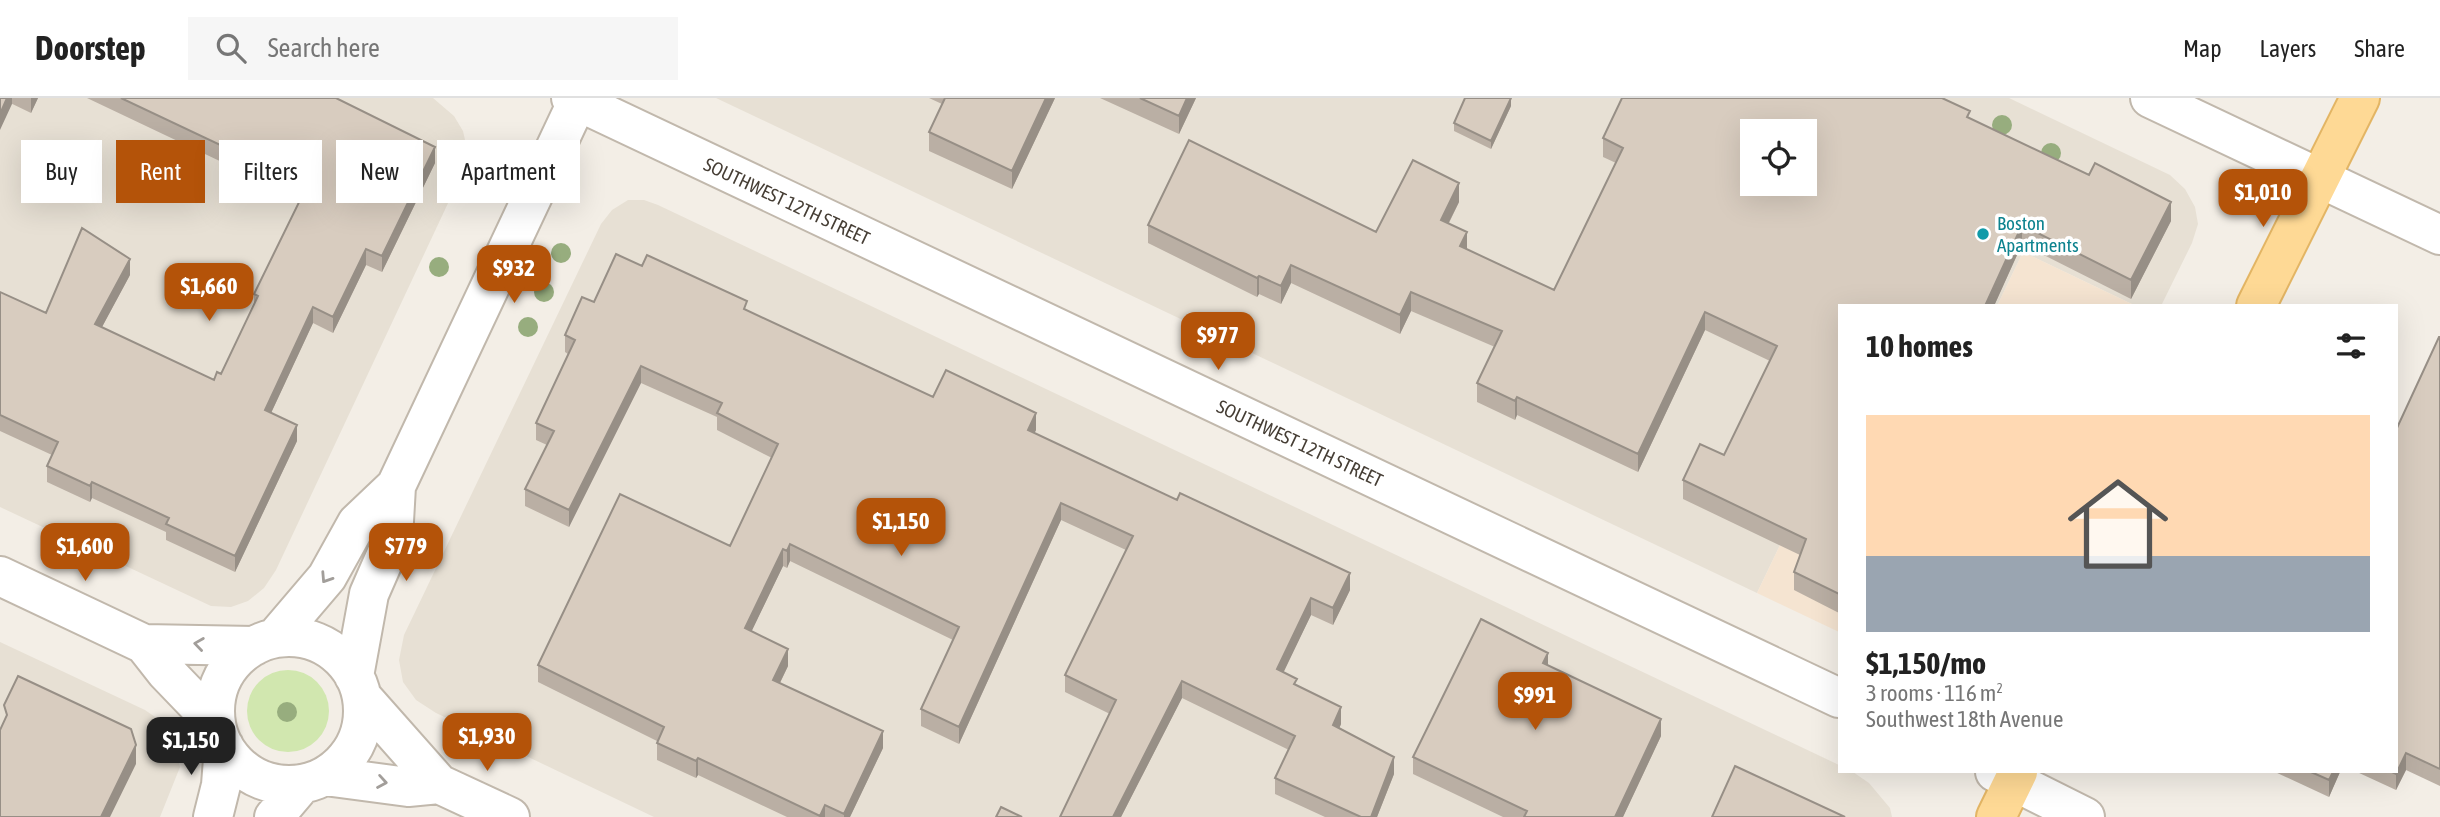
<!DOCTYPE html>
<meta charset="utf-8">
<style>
body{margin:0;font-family:"Asap Condensed",sans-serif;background:#f6f6f6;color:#222;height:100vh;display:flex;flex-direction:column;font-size:26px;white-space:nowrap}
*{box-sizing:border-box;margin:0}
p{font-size:23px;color:#767676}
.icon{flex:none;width:38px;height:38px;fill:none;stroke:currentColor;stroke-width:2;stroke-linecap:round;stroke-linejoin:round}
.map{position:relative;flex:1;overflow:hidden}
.side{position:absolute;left:1838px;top:206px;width:560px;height:469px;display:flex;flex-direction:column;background:#fff;border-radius:0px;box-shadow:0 7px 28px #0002}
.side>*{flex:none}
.hud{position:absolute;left:21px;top:42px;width:665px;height:63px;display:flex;gap:14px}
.buttons{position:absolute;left:1740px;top:21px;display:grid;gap:14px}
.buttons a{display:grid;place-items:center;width:77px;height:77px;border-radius:0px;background:#fff;box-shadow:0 7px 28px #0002;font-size:35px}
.price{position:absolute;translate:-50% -60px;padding:0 16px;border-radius:14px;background:#b45309;color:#fff;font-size:23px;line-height:46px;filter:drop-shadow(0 2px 4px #0008)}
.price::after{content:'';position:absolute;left:50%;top:42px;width:21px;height:16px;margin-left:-10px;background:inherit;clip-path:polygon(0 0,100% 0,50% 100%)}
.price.on{background:#222;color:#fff}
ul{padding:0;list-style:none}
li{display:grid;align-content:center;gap:14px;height:371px;padding:0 28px}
li span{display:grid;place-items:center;height:217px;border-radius:0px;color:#555}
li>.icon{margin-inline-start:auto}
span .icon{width:126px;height:126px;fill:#fffc;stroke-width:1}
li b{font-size:30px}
h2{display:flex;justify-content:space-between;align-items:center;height:84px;padding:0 28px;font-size:30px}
.tag{padding:0 24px;border-radius:0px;background:#fff;box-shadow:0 7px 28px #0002;font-size:24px;line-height:63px}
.tag.on{background:#b45309;color:#fff}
header{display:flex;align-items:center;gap:42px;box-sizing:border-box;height:98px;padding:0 35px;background:#fff;border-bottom:2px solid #e0e0e0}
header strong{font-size:33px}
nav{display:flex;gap:38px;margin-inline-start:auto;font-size:24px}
.search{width:490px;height:63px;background:#f6f6f6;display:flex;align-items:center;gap:18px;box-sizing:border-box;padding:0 24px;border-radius:0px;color:#767676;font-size:26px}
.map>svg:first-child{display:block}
.residential{fill:#e7e0d4;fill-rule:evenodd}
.commercial{fill:#f5e4d1}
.green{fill:#d1e7af}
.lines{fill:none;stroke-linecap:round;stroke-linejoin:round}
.minor-casing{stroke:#c1b8ac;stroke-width:42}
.major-casing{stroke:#e3b564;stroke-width:42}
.minor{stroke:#fff;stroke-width:38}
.major{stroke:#fed995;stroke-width:38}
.tree{fill:#97ad7e}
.wall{fill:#baafa4}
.shaded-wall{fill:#978f86}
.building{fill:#d8ccbf;stroke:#978f86;stroke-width:2;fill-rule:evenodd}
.oneway{stroke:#a29e9a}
.culture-dot{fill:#0f9aa8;stroke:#fff;stroke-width:2.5}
.labels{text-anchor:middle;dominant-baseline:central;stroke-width:7;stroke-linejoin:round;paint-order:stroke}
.street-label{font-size:19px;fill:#463e35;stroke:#fff}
.culture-label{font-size:19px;fill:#0d838f;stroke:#fff;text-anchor:start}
</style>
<header>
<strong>Doorstep</strong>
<div class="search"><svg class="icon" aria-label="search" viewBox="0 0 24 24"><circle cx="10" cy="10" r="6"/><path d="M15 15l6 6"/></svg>Search here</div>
<nav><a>Map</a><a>Layers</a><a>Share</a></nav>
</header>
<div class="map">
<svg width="2440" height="719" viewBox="0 0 2440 719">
<rect width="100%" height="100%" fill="#f3eee6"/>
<!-- residential -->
<path class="residential" d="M0 0H433L454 18 463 33 467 51 465 69 276 472 264 490 248 503 231 509 211 508 0 409Z
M716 0H2009L2170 77 2185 91 2195 109 2198 126 2192 145 2161 208H2136L2023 154 1997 208H1839V324L1757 495ZM1752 33H1804V86H1752Z
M628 102H644L658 107 1839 667V674H1853L1869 685 1890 710 1892 719H654L436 615 416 602 403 584 399 562 404 537 601 126 612 112Z
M0 544 145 612 161 623 172 637 180 669 160 719H0Z"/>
<!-- commercial -->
<path class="commercial" d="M2023 154 2136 208H1997Z
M1839 324V534L1757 495Z"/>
<!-- green -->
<path class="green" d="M247 613a41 41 0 1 1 82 0a41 41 0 1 1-82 0Z"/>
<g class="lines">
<defs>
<path id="minor" d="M571 0 1839 600
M2150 0 2440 137
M0 478 144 546 166 574 216 626
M215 613a74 74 0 1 1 148 0a74 74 0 1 1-148 0Z
M275 540 327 479 357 425 396 388 579 0
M144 546 254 548
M354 578 369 496 393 441 396 388
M362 599 439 686 510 719
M1995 674 2085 719
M325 678 408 689 439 686
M213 719 221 687 224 648
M274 719 302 686"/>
<path id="major" d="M2256 208 2360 0
M1996 719 2018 674"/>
</defs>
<!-- minor casing -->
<use href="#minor" class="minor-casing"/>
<!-- major casing -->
<use href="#major" class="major-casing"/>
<!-- minor -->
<use href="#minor" class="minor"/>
<!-- major -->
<use href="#major" class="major"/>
</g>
<!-- trees -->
<g class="tree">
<circle cx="2002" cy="27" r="10"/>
<circle cx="2051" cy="55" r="10"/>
<circle cx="561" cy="155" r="10"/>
<circle cx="439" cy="169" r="10"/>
<circle cx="544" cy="194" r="10"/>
<circle cx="528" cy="229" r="10"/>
<circle cx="287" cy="614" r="10"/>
</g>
<!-- wall -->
<path class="wall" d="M0 0H38L31 15Z
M87 0H336L435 65 382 174 366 167 333 235 313 225 271 315 297 343 235 474 166 442V434L92 400 90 404 47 384V368L52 357 0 333V194L46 215 130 177 102 229 214 282 221 276 254 206V196L300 101Z
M929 0H1055L1012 91 929 53V34L942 6Z
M1100 0H1196L1179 36Z
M1511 8 1491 51 1454 33V25Z
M1970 21 2171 123 2131 201 2022 146 1994 208H1839V515L1794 492V474L1800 457 1683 401V382L1724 357 1770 263 1705 232 1638 374 1517 317 1515 322 1477 304V285L1495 249 1411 213 1400 236 1291 185 1281 206 1259 196 1257 199 1148 145V127L1376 134 1459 104 1449 125 1467 151 1554 192 1616 65 1603 59V40Z
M642 168 747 213 933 299 1036 332 1034 335 1350 492 1333 527 1311 517 1283 574 1297 588 1341 626 1339 631 1394 676 1377 719H1325L1275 696V680L1289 652 1182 600 1121 719H1060L1110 616 1065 594V577L1126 452 1061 422 959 646 921 628V611L953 542 790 463 787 470 783 468 751 534 788 568 780 585 883 650 850 719H787L698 677 696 680 657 662V643L538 584V567L730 448 772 360 717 332V319L641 285 569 429 525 408V391L547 347 536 342V325L568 256 565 254V237L594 204Z
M2440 239V688L2406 672 2396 692 2357 674H2396Z
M1548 568 1661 638 1623 719H1503L1413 676V659Z
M2275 674H2340L2329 699Z"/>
<!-- shaded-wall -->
<path class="shaded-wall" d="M7 0H12V6L0 32V16Z
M31 0H38L31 15Z
M1046 0H1055L1012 91V73Z
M1187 0H1196L1179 36V18Z
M1511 0V8L1491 51V43Z
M435 49V65L382 174V158Z
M1459 85V104L1441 140V122Z
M2171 104V123L2131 201V182Z
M2022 127V146L1994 208H1985Z
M1467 134V152L1460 148Z
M366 151V167L333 235V219Z
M130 161V177L95 242V226Z
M1291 167V185L1281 206V188Z
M1259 178V196L1257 199V180Z
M1411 194V213L1400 236V217Z
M313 209V225L265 328V312Z
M1705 214V232L1638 374V356Z
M641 268V285L569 429V412Z
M1517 299V317L1515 322V303Z
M1036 315V332L1028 349V332Z
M297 327V343L235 474V458Z
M92 384V400L90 404V388Z
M1061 405V422L959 646V629Z
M790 446V463L787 470V453Z
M783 451V468L745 547V530Z
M1350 475V492L1333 527V510Z
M1311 500V517L1277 588V571Z
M788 551V568L773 599V582Z
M1548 555V572L1543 565Z
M1182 583V600L1121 719H1113Z
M1341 609V626L1333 644V627Z
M1661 621V638L1623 719H1615Z
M883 633V650L850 719H844V716Z
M136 647V666L110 719H101Z
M2406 655V672L2396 692V676Z
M1394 659V676L1377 719H1371Z
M698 660V677L696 680V663Z
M2333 674H2340L2329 699V682Z
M825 707V719H820V718Z"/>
<!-- building -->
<path class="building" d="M0 0H7L0 16Z
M121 0H336L435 49 382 158 366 151 333 219 313 209 265 312 297 327 235 458 166 426 169 420 92 384 90 388 47 368 58 344 0 317V194L46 215 82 130 130 161 95 226 214 282 217 274 221 276 258 198 254 196 307 88Z
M945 0H1046L1012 73 929 34Z
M1140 0H1187L1179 18Z
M1465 0H1511L1491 43 1454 25Z
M1622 0H1942L1970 13 1967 19 2089 77 2095 65 2171 104 2131 182 2022 127 1985 208H1839V496L1794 474 1806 441 1683 382 1700 346 1724 357 1777 248 1705 214 1638 356 1517 299 1515 303 1477 285 1502 233 1411 194 1400 217 1291 167 1281 188 1259 178 1257 180 1148 127 1189 42 1376 134 1413 62 1459 85 1441 122 1467 134 1460 148 1554 192 1623 50 1603 40ZM1752 33H1804V86H1752Z
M616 156 642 168 647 157 747 203 744 211 933 299 946 272 1036 315 1028 332 1177 402 1180 395 1350 475 1333 510 1311 500 1277 571 1297 581 1294 586 1341 609 1333 627 1394 659 1371 719H1361L1275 680 1295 638 1182 583 1113 719H1060L1116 602 1065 577 1133 438 1061 405 959 629 921 611 959 529 790 446 787 453 783 451 745 530 788 551 773 582 883 633 844 716 825 707 820 718 698 660 696 663 657 645 664 629 538 567 620 396 730 448 778 346 717 315 722 305 641 268 569 412 525 391 554 333 536 325 575 242 565 237 582 199 594 204Z
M2439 239H2440V671L2406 655 2396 676 2392 674H2396V332Z
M1481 521 1548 555 1543 565 1661 621 1615 719H1524L1527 713 1413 659Z
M18 578 131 631 136 647 101 719H0V632L7 617 4 607Z
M1735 668 1845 719H1712Z
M2311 674H2333L2329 682Z
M1001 709 1022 719H996Z"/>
<!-- one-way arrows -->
<defs><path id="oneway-chevron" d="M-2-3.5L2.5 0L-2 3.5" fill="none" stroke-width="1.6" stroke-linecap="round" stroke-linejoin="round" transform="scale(1.75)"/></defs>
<g class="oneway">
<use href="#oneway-chevron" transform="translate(326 480) rotate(123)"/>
<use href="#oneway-chevron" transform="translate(199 546) rotate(-172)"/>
<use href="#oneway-chevron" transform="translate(382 684) rotate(10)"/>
</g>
<!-- markers -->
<circle class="culture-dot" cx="1983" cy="136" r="7"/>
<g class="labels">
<!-- street labels -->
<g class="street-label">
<text transform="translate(787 103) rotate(25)">SOUTHWEST 12TH STREET</text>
<text transform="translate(1300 345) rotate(25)">SOUTHWEST 12TH STREET</text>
</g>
<!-- culture labels -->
<g class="culture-label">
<text x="1997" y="125">Boston<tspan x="1997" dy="22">Apartments</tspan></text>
</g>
</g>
</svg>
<div class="buttons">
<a><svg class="icon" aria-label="locate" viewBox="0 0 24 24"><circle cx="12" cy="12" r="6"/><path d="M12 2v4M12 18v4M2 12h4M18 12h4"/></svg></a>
</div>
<b class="price" style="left:2263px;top:131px">$1,010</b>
<b class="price" style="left:514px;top:207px">$932</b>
<b class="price" style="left:209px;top:225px">$1,660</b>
<b class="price" style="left:1218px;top:274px">$977</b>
<b class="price" style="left:901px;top:460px">$1,150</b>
<b class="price" style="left:85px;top:485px">$1,600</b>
<b class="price" style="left:406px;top:485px">$779</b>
<b class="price" style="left:1535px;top:634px">$991</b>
<b class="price" style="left:487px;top:675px">$1,930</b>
<b class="price on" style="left:191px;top:679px">$1,150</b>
<div class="hud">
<a class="tag">Buy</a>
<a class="tag on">Rent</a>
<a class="tag">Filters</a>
<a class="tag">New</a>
<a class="tag">Apartment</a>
</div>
<section class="side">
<h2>10 homes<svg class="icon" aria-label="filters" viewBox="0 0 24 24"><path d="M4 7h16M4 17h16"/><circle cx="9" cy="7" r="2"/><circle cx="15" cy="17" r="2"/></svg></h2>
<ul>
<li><span style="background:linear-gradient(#ffd9b3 65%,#9aa5b1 0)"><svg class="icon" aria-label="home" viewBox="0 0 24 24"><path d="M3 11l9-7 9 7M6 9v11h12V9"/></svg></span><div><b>$1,150/mo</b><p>3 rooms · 116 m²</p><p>Southwest 18th Avenue</p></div></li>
</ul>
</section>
</div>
